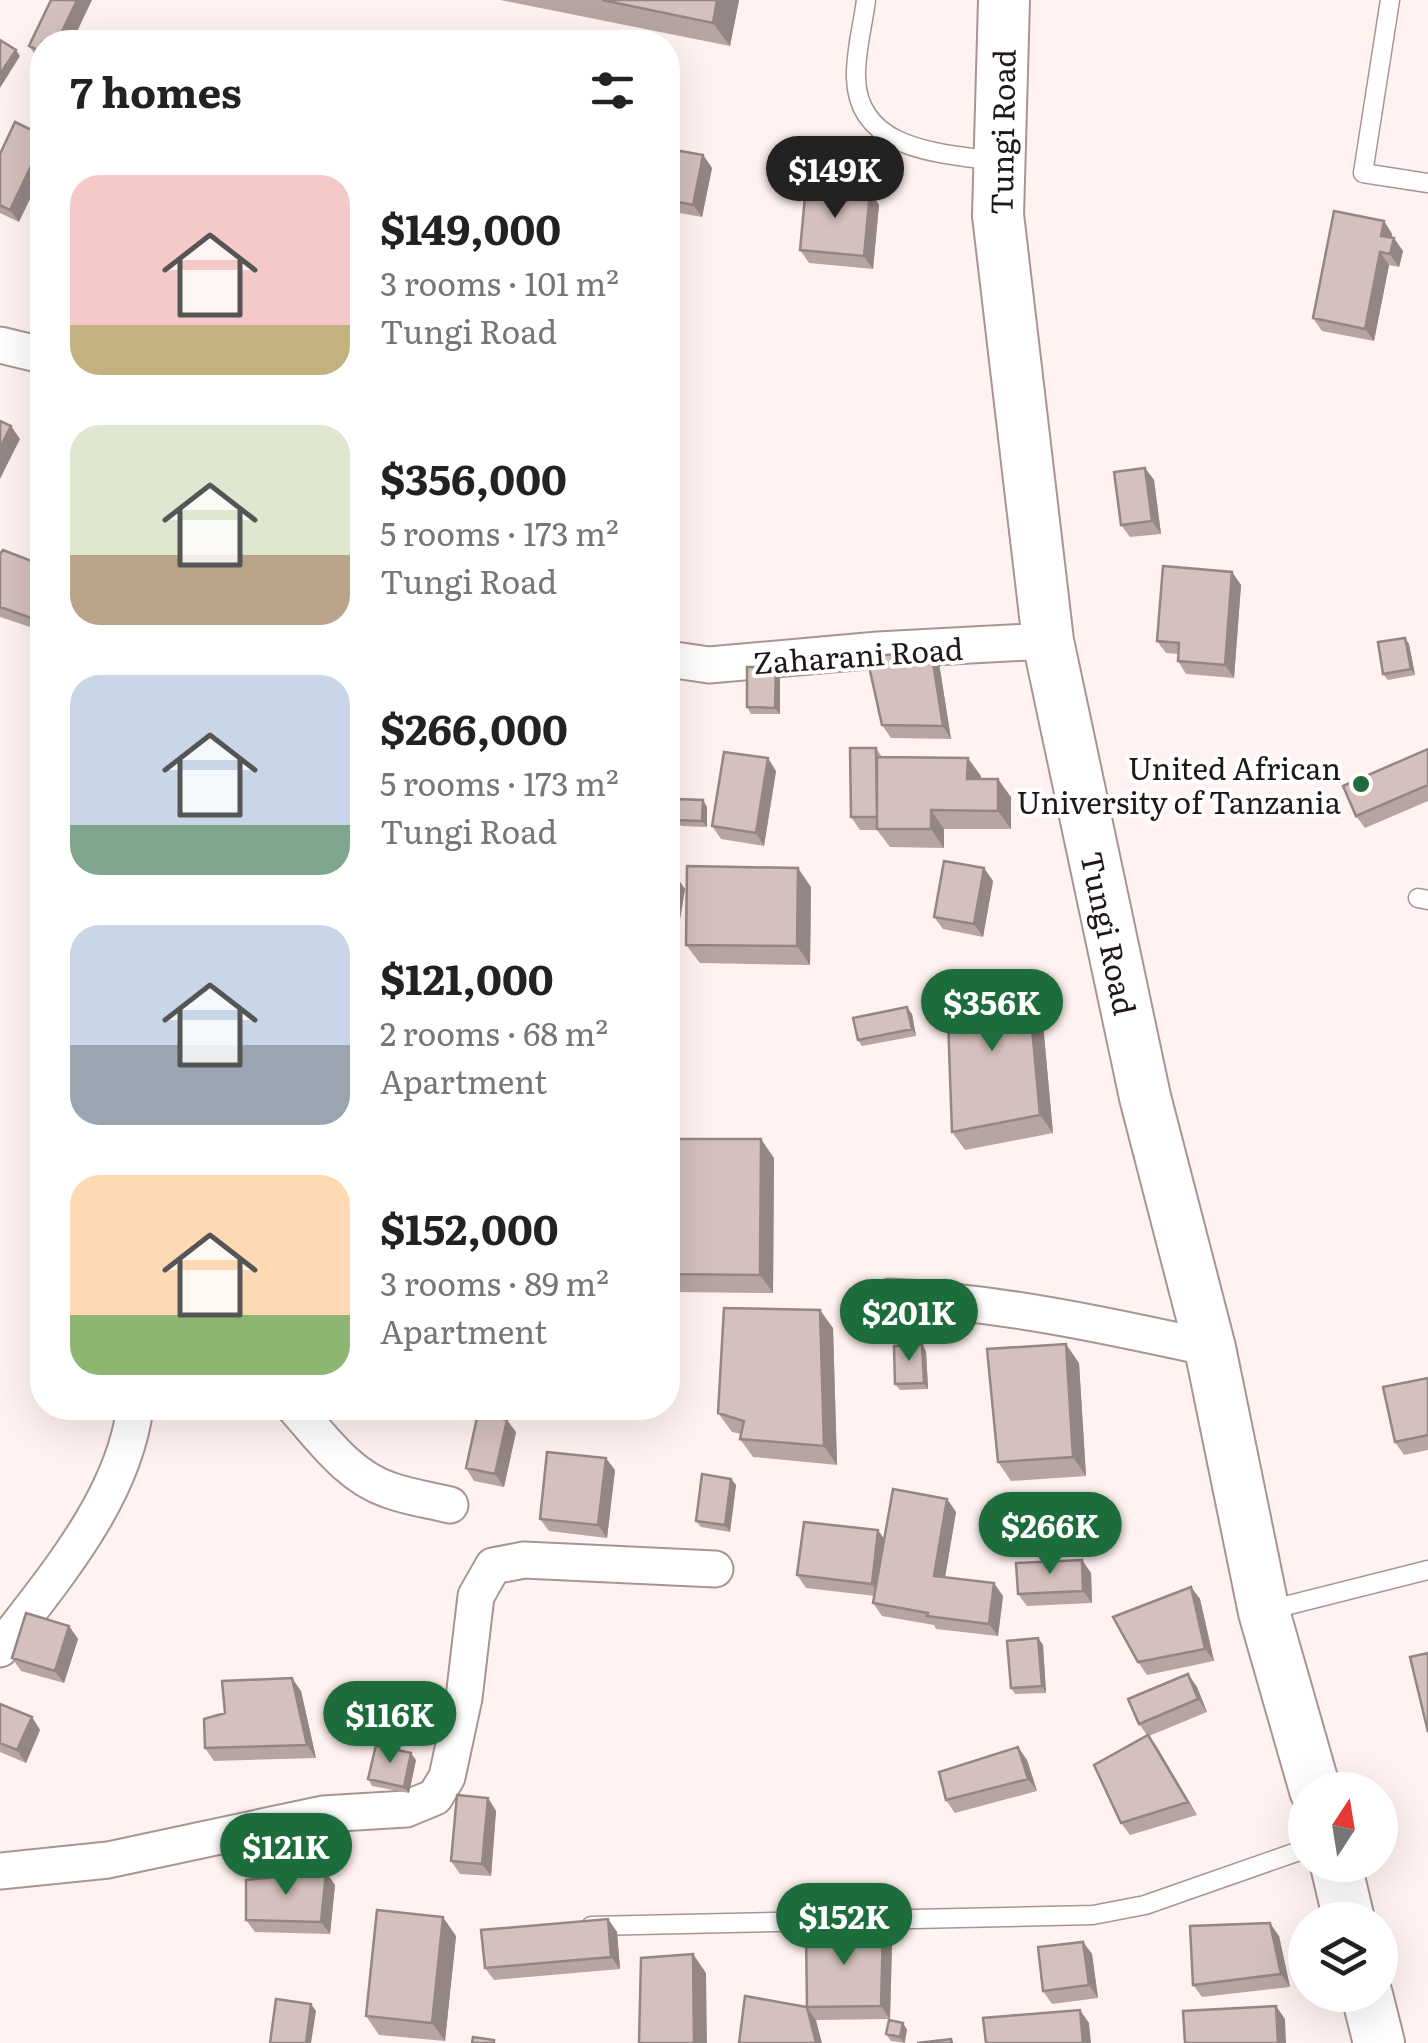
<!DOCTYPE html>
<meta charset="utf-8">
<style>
body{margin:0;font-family:Literata,serif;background:#f6f6f6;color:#222;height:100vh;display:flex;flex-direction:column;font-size:38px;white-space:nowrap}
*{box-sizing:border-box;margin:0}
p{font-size:32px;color:#767676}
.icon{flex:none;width:55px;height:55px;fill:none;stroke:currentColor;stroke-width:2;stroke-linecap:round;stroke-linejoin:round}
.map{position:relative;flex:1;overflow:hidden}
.details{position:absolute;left:30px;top:30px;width:650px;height:1390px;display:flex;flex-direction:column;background:#fff;border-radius:40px;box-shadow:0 10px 40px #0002}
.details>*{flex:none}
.needle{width:65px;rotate:12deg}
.fabs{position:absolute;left:1288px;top:1772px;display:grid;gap:20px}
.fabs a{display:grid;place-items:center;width:110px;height:110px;border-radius:50%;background:#fff;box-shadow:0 10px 40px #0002;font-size:50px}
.price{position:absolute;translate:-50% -85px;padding:0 22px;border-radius:35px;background:#1c6c3c;color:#fff;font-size:32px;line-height:65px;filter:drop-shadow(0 2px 5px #0008)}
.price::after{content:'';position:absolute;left:50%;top:60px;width:30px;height:22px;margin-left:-15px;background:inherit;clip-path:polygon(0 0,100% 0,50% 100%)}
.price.active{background:#222;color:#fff}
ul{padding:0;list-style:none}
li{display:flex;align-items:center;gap:30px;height:250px;padding:0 40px}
li span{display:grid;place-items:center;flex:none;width:280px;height:200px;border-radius:30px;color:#555}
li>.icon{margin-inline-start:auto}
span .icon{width:120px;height:120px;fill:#fffc;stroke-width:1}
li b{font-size:42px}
h2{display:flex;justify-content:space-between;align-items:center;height:120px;padding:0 40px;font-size:42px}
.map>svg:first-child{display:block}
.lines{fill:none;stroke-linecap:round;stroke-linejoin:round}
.lane-casing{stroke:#a89592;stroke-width:21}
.street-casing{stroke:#a89592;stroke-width:39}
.secondary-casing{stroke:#a89592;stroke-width:54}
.lane{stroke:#fff;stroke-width:18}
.street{stroke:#fff;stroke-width:35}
.secondary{stroke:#fff;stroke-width:50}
.wall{fill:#b6a5a3}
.shaded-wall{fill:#948684}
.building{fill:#d4c0bd;stroke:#948684;stroke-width:2.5}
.poi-dot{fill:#1c6c3c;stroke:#fff;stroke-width:4}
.labels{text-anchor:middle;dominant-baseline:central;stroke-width:8;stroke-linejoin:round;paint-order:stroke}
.street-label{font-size:30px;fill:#1f1817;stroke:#fff}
.poi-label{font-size:30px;fill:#1f1817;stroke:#fff;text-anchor:end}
</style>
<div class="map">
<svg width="1428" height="2043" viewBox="0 0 1428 2043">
<rect width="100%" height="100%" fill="#fff2f0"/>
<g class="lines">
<defs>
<path id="lane" d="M866 0C863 25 855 53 856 78 858 151 941 153 995 161
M1390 0 1363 173 1428 183
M1418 898 1428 900
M1269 1610 1428 1570
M591 1926 1093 1915 1145 1905 1305 1849"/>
<path id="street" d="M0 345 42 355
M668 659 709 665 878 650 1048 641
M890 1297C998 1302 1105 1325 1210 1348
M295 1408C322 1438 348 1476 389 1490 408 1497 430 1500 450 1505
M0 1649C54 1578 123 1499 135 1408
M0 1871 108 1860 323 1814 406 1809 435 1797 447 1777 464 1698 476 1596 493 1566 524 1560 715 1569"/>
<path id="secondary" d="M1004 0 998 215 1048 641 1145 1097 1210 1348 1264 1612 1315 1790
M1336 1865 1349 1920
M1367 1995 1379 2043"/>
</defs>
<!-- lane casing -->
<use href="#lane" class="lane-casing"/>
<!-- street casing -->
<use href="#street" class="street-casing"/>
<!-- secondary casing -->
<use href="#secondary" class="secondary-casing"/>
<!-- lane -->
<use href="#lane" class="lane"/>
<!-- street -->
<use href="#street" class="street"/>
<!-- secondary -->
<use href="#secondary" class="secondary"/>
</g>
<!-- wall -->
<path class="wall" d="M500 0H739L730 46Z
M42 42V61L38 59 29 46Z
M0 154 19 222 0 213Z
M703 155 712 168 702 217 668 211V158Z
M870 192 879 205 873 269 809 263 800 250Z
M1384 221 1392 234V238L1403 251 1399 267 1389 265 1374 341 1322 331 1313 318Z
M1145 468 1154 480 1161 534 1130 537 1121 525Z
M0 554 42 565V631L0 617Z
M1232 572 1241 585 1234 678 1186 674 1178 661V654L1166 653 1157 641Z
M1405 638 1409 644 1415 675 1388 680 1383 674Z
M931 650 939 663 951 739 891 738 882 725Z
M776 667 780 673V714H751L747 707Z
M876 748 882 757 981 776V779L1011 797V829H944V848L890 847 877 830H860L851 817Z
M1428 749V801L1365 828 1356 816Z
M776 771 764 846 721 839 712 826Z
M703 800 707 807V827L681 826 676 820Z
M984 868 993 881 983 937 943 929 934 917Z
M668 875 685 889 676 943 668 942Z
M811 887 810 965 700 963 686 945Z
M1040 991 1053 1133 965 1150 952 1132Z
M912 1014 916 1036 862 1046 858 1040Z
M668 1139 774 1158 773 1293 672 1292 668 1286Z
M833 1328 837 1465 753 1457 740 1439 741 1434 732 1432 718 1413Z
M926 1351 928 1389 900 1390 895 1384Z
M1079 1363 1086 1476 1011 1481 998 1462Z
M1428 1378V1450L1404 1455 1395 1442Z
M544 1408H618V1415Z
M516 1432 504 1487 474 1481 466 1468Z
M615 1470 607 1538 549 1531 540 1519Z
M731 1479 736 1485 730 1532 701 1527 696 1521Z
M947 1499 956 1512 945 1578 1003 1596 998 1636 936 1629 934 1625 882 1616 873 1603 875 1596 806 1588 797 1575 885 1540Z
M1082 1560 1091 1573 1092 1603 1027 1606 1018 1594Z
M1191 1587 1200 1599 1214 1661 1147 1675 1138 1662Z
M69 1626 78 1639 64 1683 21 1671 12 1658Z
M1038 1638 1043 1645 1046 1693 1015 1694 1011 1688Z
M1197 1687 1207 1712 1149 1736 1197 1815 1130 1835 1121 1823 1147 1735 1139 1724Z
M301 1691 316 1758 214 1761 205 1748Z
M0 1704 32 1717 40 1730 26 1763 0 1752Z
M416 1760 409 1793 372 1786 368 1779Z
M1027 1760 1037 1791 955 1813 946 1800Z
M488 1798 496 1811 491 1876 460 1874 451 1861Z
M326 1872 335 1885 330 1934 255 1932 246 1920Z
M608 1919 617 1932 620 1969 494 1980 485 1968Z
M456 1936 445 2041 379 2035 366 2016Z
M1279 1936 1290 1987 1202 1997 1193 1985Z
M1083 1942 1092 1954 1098 1998 1052 2004 1043 1991Z
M892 1943 890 2019 816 2020 807 2007Z
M903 2023 907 2030 905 2043 891 2041 886 2034Z"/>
<!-- shaded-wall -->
<path class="shaded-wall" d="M77 0H92L72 42H57Z
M717 0H739L730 46 713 23Z
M16 50 20 56 0 88V74Z
M42 143V174L19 222 10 210Z
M703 155 712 168 702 217 693 205Z
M870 192 879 205 873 269 864 256Z
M1384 221 1392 234 1390 248 1381 236Z
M1394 238 1403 251 1399 267 1390 254Z
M1380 252 1389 265 1374 341 1365 329Z
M11 426 20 439 0 479V448Z
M1145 468 1154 480 1161 534 1152 521Z
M1232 572 1241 585 1234 678 1225 665Z
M1405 638 1409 644 1415 675 1411 669Z
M931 650 939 663 951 739 943 726Z
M776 667 780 673V714L775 708Z
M768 758 776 771 764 846 756 833Z
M968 758 981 776 980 797 967 779Z
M998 779 1011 797V829L998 811Z
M703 800 707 807V827L702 821Z
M931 810 944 829V848L931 829Z
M668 825 672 831 668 867Z
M798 868 811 887 810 965 797 946Z
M984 868 993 881 983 937 974 924Z
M676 876 685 889 676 943 668 932V926Z
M1027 973 1040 991 1053 1133 1040 1115Z
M907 1007 912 1014 916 1036 912 1029Z
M761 1139 774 1158 773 1293 760 1275Z
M820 1310 833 1328 837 1465 824 1446Z
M922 1344 926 1351 928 1389 924 1383Z
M1066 1344 1079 1363 1086 1476 1073 1457Z
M507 1420 516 1432 504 1487 495 1474Z
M606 1458 615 1470 607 1538 598 1525Z
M731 1479 736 1485 730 1532 725 1525Z
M947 1499 956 1512 943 1589 934 1576Z
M878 1530 887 1543 880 1596 872 1584Z
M1082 1560 1091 1573 1092 1603 1083 1591Z
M994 1583 1003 1596 998 1636 989 1624Z
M1191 1587 1200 1599 1214 1661 1205 1649Z
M69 1626 78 1639 64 1683 55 1671Z
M1038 1638 1043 1645 1046 1693 1042 1686Z
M1188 1674 1197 1687 1207 1712 1198 1699Z
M292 1678 301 1691 316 1758 307 1745Z
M32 1717 40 1730 26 1763 17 1750Z
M1148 1735 1157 1747 1197 1815 1188 1802Z
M1018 1747 1027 1760 1037 1791 1028 1779Z
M411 1753 416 1760 409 1793 404 1787Z
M488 1798 496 1811 491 1876 482 1864Z
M326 1872 335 1885 330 1934 321 1922Z
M443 1917 456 1936 445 2041 432 2023Z
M608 1919 617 1932 620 1969 611 1957Z
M1270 1923 1279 1936 1290 1987 1281 1974Z
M883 1930 892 1943 890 2019 881 2006Z
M1083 1942 1092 1954 1098 1998 1089 1985Z
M693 1954 706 1973 707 2043H694Z
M311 2004 316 2011 311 2043H306Z
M1276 2006 1285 2019 1286 2043H1278Z
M807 2007 816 2020 822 2043H816Z
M1080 2010 1089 2023 1091 2043H1083Z
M903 2023 907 2030 904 2043 900 2037Z"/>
<!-- building -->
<path class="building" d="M51 0H77L57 42H42V52L29 46Z
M602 0H717L713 23Z
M0 40 16 50 0 74Z
M15 122 42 135V143L10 210 0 205V154Z
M669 149 703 155 693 205 668 200V158Z
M806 186 870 192 864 256 800 250Z
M1334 211 1384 221 1381 236 1394 238 1390 254 1380 252 1365 329 1313 318Z
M0 421 11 426 0 448Z
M1145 468 1152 521 1121 525 1114 472Z
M3 550 42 565V622L0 607V554Z
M1163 566 1232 572 1225 665 1178 661 1179 643 1157 641Z
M1405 638 1411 669 1383 674 1378 642Z
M931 650 943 726 882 725 867 657Z
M747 667H776L775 708 747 707Z
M850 748H876L877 817H851Z
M1428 749V785L1356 816 1343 786Z
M724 752 768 758 756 833 712 826Z
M877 757 968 758 967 779H998V811L931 810V829H877Z
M677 799 703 800 702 821 676 820Z
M944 861 984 868 974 924 934 917Z
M687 866 798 868 797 946 686 945Z
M668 875 676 876 668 926Z
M1027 973 1040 1115 952 1132 947 992Z
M907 1007 912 1029 858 1040 853 1018Z
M668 1139H761L760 1275 668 1274Z
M724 1308 820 1310 824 1446 740 1439 744 1421 718 1413Z
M922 1344 924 1383 895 1384 894 1346Z
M1066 1344 1073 1457 998 1462 987 1349Z
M1428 1378V1435L1395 1442 1383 1387Z
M478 1413 507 1420 495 1474 466 1468Z
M547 1452 606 1458 598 1525 540 1519Z
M702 1474 731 1479 725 1525 696 1521Z
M893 1489 947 1499 934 1576 994 1583 989 1624 927 1616 928 1613 873 1603Z
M804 1522 878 1530 872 1584 797 1575Z
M1082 1560 1083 1591 1018 1594 1016 1563Z
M1191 1587 1205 1649 1138 1662 1113 1617Z
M26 1613 69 1626 55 1671 12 1658Z
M1038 1638 1042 1686 1011 1688 1007 1641Z
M1428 1653V1732L1410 1657Z
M1188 1674 1198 1699 1139 1724 1128 1699Z
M292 1678 307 1745 205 1748 204 1719 225 1713 222 1681Z
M0 1704 32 1717 17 1750 0 1743Z
M1148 1735 1188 1802 1121 1823 1094 1765Z
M376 1745 411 1753 404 1787 368 1779Z
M1018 1747 1028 1779 946 1800 939 1772Z
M457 1795 488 1798 482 1864 451 1861Z
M326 1872 321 1922 246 1920V1880Z
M377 1910 443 1917 432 2023 366 2016Z
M608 1919 611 1957 485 1968 481 1930Z
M1270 1923 1281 1974 1193 1985 1190 1926Z
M883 1930 881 2006 807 2007 806 1931Z
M1083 1942 1089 1985 1043 1991 1038 1947Z
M693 1954 694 2043H639L641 1958Z
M745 1996 807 2007 816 2043H739Z
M276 1999 311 2004 306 2043H270Z
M1276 2006 1278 2043H1185L1183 2011Z
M1080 2010 1083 2043H986L983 2018Z
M889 2020 903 2023 900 2037 886 2034Z
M473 2037 494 2040V2043H472Z
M951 2039 952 2043H917Z"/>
<!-- markers -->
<circle class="poi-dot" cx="1361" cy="784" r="10"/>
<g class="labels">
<!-- street labels -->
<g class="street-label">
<text transform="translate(1001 132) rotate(-89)">Tungi Road</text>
<text transform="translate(858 654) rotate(-4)">Zaharani Road</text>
<text transform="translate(1110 933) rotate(78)">Tungi Road</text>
</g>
<!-- poi labels -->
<g class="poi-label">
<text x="1341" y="767">United African<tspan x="1341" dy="34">University of Tanzania</tspan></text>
</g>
</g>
</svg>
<div class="fabs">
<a><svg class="needle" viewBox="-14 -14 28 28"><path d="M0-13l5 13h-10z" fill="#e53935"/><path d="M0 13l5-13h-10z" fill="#767676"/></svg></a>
<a><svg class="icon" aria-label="layers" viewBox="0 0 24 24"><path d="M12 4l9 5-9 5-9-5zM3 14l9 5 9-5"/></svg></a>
</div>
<b class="price active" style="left:835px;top:221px">$149K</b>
<b class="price" style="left:992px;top:1054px">$356K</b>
<b class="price" style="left:909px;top:1364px">$201K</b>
<b class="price" style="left:1050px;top:1577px">$266K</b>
<b class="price" style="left:390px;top:1766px">$116K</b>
<b class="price" style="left:286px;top:1898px">$121K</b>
<b class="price" style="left:844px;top:1968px">$152K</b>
<section class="details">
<h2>7 homes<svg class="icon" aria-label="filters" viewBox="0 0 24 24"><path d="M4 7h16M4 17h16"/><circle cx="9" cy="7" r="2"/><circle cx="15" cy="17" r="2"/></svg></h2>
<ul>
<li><span style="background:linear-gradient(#f6c9c9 75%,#c2b280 0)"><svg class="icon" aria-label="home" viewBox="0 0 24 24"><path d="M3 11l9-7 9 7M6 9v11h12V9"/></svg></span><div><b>$149,000</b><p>3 rooms · 101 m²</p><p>Tungi Road</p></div></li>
<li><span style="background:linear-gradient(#dfe7d0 65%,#b9a48a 0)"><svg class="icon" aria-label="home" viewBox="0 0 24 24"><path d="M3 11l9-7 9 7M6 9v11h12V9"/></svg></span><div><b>$356,000</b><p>5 rooms · 173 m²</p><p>Tungi Road</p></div></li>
<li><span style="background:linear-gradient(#c9d6e8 75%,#7fa58c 0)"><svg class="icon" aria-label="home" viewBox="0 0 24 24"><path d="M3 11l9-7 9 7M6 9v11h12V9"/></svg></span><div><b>$266,000</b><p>5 rooms · 173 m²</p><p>Tungi Road</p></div></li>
<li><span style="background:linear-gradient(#c9d6e8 60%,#9aa5b1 0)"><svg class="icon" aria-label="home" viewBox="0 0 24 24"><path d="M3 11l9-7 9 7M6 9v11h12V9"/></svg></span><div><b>$121,000</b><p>2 rooms · 68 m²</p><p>Apartment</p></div></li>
<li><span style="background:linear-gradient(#ffd9b3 70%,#8fb573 0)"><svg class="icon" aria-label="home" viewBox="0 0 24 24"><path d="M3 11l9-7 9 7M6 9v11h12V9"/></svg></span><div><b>$152,000</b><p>3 rooms · 89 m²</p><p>Apartment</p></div></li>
</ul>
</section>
</div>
